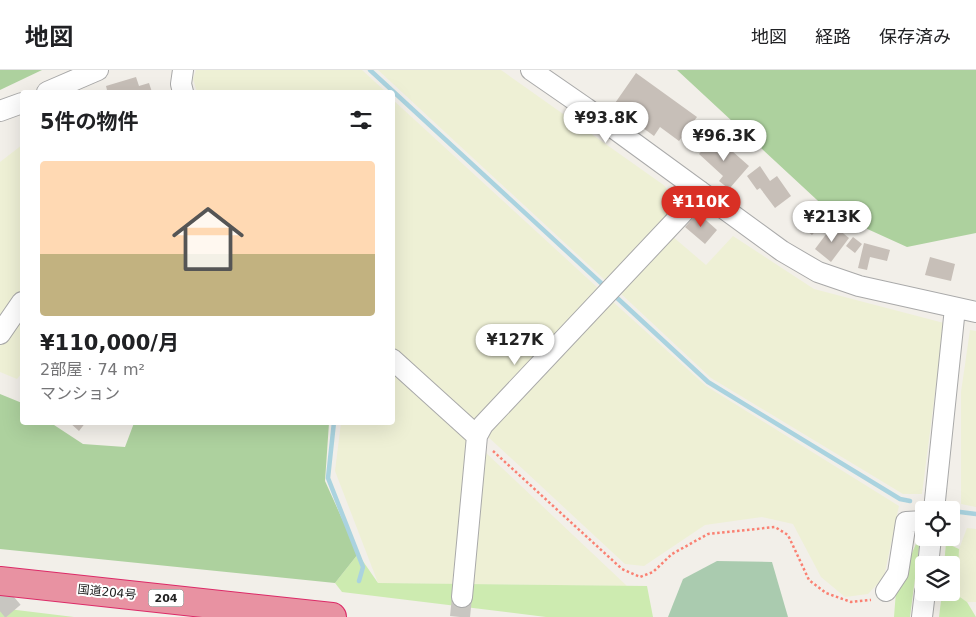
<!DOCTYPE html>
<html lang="ja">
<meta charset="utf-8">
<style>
body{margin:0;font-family:"DejaVu Sans","Noto Sans JP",sans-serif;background:#f6f6f6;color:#202124;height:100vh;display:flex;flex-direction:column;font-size:19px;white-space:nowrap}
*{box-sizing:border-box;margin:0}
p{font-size:16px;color:#757577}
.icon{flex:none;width:28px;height:28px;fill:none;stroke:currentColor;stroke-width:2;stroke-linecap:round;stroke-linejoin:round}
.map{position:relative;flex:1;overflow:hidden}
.sheet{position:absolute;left:20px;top:20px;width:375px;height:335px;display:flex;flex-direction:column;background:#fff;border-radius:5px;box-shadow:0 5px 20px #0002}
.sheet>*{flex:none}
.fabs{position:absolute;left:915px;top:431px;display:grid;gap:10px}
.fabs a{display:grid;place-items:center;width:45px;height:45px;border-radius:5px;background:#fff;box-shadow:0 5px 20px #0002;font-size:25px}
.price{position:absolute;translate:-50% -42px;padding:0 11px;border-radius:18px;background:#fff;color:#222;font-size:16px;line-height:32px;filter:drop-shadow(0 1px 2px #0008)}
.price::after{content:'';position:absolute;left:50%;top:30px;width:15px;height:11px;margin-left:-8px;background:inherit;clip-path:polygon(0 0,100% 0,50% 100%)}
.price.on{background:#d93025;color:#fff}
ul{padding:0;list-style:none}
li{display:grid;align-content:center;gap:10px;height:265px;padding:0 20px}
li+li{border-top:1px solid #e0e0e0}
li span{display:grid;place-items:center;height:155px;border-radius:5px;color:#555}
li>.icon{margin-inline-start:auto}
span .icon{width:90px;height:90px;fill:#fffc;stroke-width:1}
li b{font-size:21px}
h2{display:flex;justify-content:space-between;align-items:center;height:60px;padding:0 20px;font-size:21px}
header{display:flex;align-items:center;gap:30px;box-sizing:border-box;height:70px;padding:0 25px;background:#fff;border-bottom:1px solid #e0e0e0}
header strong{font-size:24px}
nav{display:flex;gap:28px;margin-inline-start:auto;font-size:18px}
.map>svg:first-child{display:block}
.farmland{fill:#eef0d5}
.grass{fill:#cdebb0}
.forest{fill:#add19e}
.cemetery{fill:#aacbaf}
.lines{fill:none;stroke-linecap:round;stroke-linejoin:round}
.stream{stroke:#aad3df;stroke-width:4.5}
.building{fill:#c7bfb8}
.minor-tunnel{stroke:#c8c6c1;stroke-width:20;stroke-dasharray:20 10;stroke-linecap:butt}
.minor-casing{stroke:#a9a9a9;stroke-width:22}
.highway-casing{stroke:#dc2a67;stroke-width:30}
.path{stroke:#fa8072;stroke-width:2.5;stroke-dasharray:2.5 2.5;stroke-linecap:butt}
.minor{stroke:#fff;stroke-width:20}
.highway{stroke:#e892a2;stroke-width:28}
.labels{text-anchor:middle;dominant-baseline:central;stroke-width:4;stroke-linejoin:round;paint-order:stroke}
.shield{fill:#fff;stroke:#646464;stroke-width:1}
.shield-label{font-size:11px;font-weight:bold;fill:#222}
.street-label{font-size:12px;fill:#222;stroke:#fff}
</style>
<header>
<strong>地図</strong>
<nav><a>地図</a><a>経路</a><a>保存済み</a></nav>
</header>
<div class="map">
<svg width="976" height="547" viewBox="0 0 976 547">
<rect width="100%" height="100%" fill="#f2efe9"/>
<!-- farmland -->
<path class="farmland" d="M196 0H362L386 22H197L193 9Z
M378 0H501L665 116 676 137 606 211Z
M392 29 599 219 472 355 393 282Z
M22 75V219L0 251V92Z
M672 166 706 195 733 166 814 219 944 253 922 424H903L711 308 618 221Z
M611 230 706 316 899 436 884 507 868 524 845 527 821 507 793 454 762 447 705 455 644 496 625 494 485 364Z
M22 244V303L17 309 0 302V276Z
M970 260 976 261V437L961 434V322Z
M393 297 469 367 452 514 378 513 335 401 341 353 392 352Z
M483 380 627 516 471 514Z
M967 458 976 459V532H967L957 525 959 479Z"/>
<!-- grass -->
<path class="grass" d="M921 462 910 547H894L896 521Z
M946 473 959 479 957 525 967 532 976 547H939L942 523 951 522V495H944Z
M358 484 378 513 647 516 653 547H546L342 522 335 513Z
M0 538 74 547H0Z"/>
<!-- forest -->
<path class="forest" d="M0 0H42L0 20Z
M677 0H976V163L907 177 830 142Z
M0 324 22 333V352L51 353 83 374 125 377 134 353H329L325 411 358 484 335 513 0 479Z"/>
<!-- cemetery -->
<path class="cemetery" d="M717 491 772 492 788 547H668L683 509Z"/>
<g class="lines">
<!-- stream -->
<path class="stream" d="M370 0 601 213
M615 226 708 312 900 429 910 431
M334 352 328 408 363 497 359 511
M960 442 976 444"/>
</g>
<!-- building -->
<path class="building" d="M636 3 697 47 679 71 660 57 654 66 613 36Z
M136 7 139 16 149 13 152 22H102L107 20 106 16Z
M715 66 749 96 729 119 719 111 723 106 699 84Z
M760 96 770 111 777 106 791 126 775 138 760 118 757 120 747 106Z
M807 140 823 153 812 165 797 152Z
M698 143 717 160 705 174 685 157Z
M833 155 849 168 831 192 815 179Z
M853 167 862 174 855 183 846 176Z
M864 173 890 180 887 191 870 187 867 200 858 198Z
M930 187 955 194 951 211 925 205Z
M69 352H86L79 361Z"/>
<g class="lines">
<!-- minor-tunnel -->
<path class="minor-tunnel" d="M0 526 18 547
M460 547 462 527"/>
<defs>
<path id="minor" d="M531 0 586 38 782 181 818 202 859 216 976 242
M47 22 98 0
M183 22 181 14 183 0
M0 41 22 33
M0 264 22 232
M392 289 477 366
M934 440 955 238
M928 495 931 468
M886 521 898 503 906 452 924 451
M462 527 477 366 483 355 692 133 700 121
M922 547 925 522"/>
<path id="highway" d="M0 511 332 547"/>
</defs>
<!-- minor casing -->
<use href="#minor" class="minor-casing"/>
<!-- highway casing -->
<use href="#highway" class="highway-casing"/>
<!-- path -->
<path class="path" d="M493 381 622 499 640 507 653 502 672 484 708 464 775 457 788 465 809 510 826 523 851 532 871 530"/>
<!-- minor -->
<use href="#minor" class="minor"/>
<!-- highway -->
<use href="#highway" class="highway"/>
</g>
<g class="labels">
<!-- shield labels -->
<rect class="shield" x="148.5" y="519.5" width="35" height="17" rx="4"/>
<g class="shield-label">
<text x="166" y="528">204</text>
</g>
<!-- street labels -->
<g class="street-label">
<text transform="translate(107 522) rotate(6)">国道204号</text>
</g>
</g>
</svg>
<div class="fabs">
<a><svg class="icon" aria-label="locate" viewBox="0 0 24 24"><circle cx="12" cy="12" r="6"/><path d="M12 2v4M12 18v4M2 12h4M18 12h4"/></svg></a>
<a><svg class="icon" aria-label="layers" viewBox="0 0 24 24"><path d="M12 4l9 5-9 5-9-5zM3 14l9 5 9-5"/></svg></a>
</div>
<b class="price" style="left:606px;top:74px">¥93.8K</b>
<b class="price" style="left:724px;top:92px">¥96.3K</b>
<b class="price on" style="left:701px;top:158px">¥110K</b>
<b class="price" style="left:832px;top:173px">¥213K</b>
<b class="price" style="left:515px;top:296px">¥127K</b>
<section class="sheet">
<h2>5件の物件<svg class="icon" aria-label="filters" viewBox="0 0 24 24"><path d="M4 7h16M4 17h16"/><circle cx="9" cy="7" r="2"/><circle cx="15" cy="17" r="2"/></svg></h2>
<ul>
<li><span style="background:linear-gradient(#ffd9b3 60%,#c2b280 0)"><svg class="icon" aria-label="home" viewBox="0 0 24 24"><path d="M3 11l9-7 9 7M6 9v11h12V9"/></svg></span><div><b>¥110,000/月</b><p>2部屋 · 74 m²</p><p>マンション</p></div></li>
</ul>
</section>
</div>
